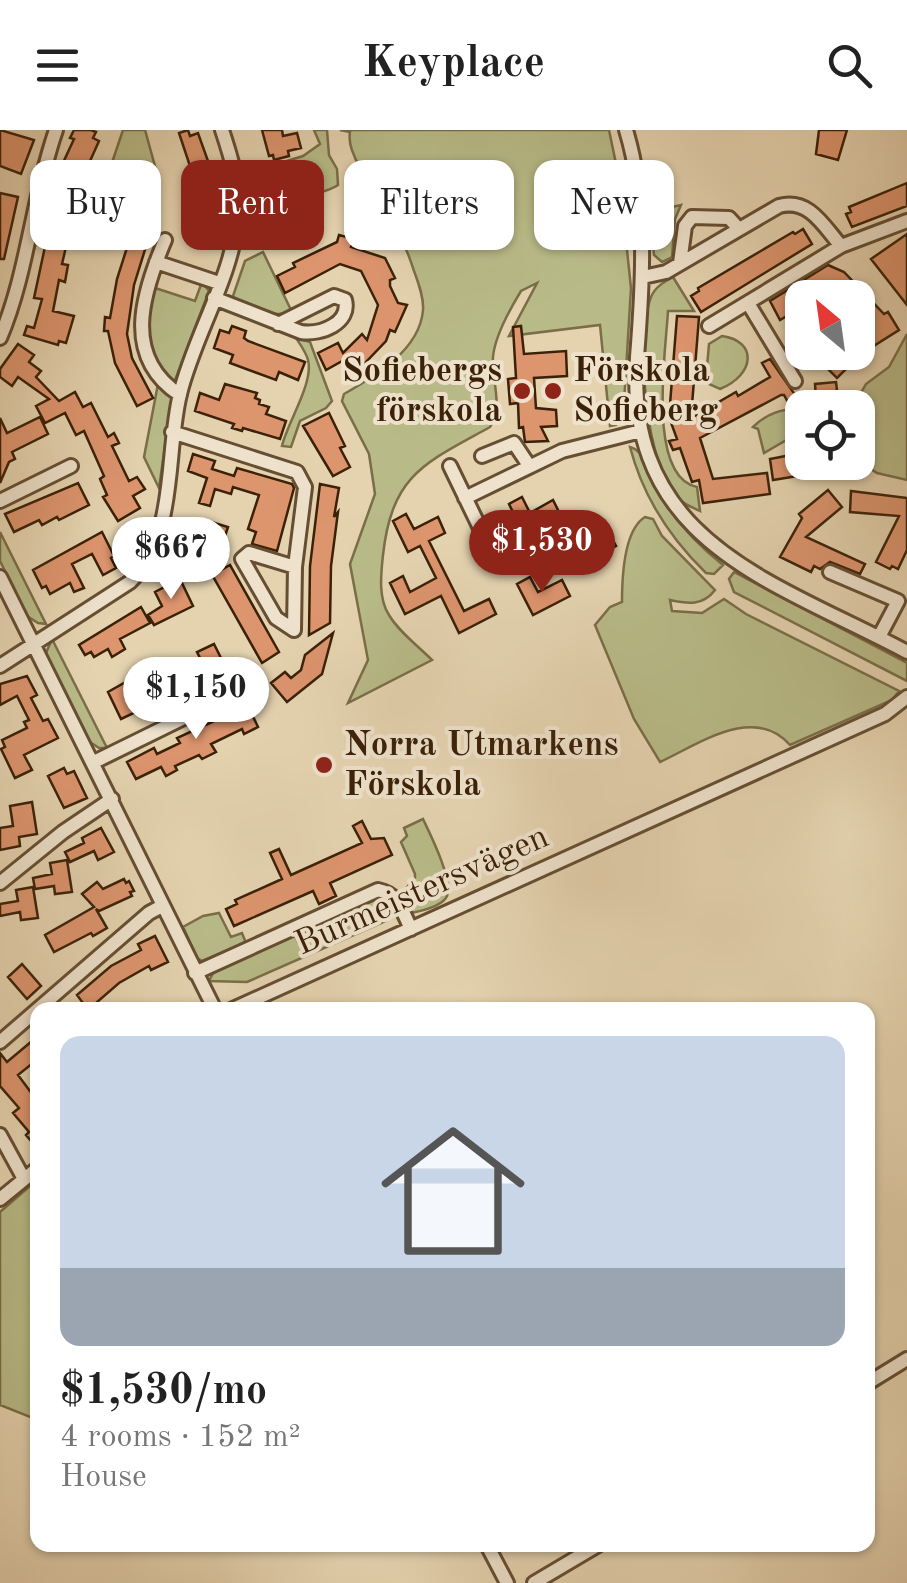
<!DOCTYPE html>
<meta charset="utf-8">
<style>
body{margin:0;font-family:"Old Standard TT",serif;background:#f6f6f6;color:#222;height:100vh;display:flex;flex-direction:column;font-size:38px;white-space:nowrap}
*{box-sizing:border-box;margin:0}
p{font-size:32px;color:#767676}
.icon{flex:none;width:55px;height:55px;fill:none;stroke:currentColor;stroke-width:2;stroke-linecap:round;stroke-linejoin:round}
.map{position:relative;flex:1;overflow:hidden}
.side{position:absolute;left:30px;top:872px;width:845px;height:550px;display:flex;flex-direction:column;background:#fff;border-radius:20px;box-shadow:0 2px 8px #0004}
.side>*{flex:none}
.top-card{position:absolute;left:30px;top:30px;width:848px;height:90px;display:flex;gap:20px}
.needle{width:65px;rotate:331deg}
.tools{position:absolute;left:785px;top:150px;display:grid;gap:20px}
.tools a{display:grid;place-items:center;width:90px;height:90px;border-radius:20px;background:#fff;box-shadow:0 2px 8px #0004;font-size:50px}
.price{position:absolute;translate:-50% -85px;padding:0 22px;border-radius:35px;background:#fff;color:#222;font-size:32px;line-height:65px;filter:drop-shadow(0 2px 5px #0008)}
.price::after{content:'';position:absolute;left:50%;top:60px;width:30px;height:22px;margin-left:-15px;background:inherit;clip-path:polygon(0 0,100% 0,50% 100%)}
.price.current{background:#8f2418;color:#fff}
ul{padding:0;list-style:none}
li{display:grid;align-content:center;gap:20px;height:530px;padding:0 30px}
li span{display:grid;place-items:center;height:310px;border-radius:20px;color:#555}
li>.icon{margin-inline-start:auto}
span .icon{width:180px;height:180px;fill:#fffc;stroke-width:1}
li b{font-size:42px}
.chip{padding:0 35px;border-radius:20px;background:#fff;box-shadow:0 2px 8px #0004;font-size:35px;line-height:90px}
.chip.current{background:#8f2418;color:#fff}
header{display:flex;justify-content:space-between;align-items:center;height:130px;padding:0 30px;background:#fff;font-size:45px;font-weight:800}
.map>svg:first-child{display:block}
.green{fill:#b8bb88;stroke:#7a6e48;stroke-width:2.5}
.building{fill:#dd956e;stroke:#3b2108;stroke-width:2.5}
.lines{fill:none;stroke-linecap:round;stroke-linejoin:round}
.minor-casing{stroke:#664e32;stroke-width:18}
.minor{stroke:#eee2cc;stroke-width:12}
.poi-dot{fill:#8f2418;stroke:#eee2cc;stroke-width:4}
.labels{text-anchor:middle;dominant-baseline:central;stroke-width:8;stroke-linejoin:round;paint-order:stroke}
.poi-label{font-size:35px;font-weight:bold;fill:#3b2108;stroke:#eee2cc;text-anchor:start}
.street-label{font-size:35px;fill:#3b2108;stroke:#eee2cc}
</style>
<header><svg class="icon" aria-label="menu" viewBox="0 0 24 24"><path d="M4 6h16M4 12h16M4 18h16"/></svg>Keyplace<svg class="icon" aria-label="search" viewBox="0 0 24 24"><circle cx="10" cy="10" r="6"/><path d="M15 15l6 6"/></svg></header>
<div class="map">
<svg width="907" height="1453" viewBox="0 0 907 1453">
<rect width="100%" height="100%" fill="#e5d3b0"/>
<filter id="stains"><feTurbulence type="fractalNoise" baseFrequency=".002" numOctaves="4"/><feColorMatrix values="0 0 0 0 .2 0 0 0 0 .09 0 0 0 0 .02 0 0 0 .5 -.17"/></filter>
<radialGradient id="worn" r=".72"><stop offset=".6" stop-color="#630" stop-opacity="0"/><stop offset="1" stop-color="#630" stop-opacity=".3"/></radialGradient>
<!-- green -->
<path class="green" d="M123 0H145L158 47 157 94 133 90 97 77Z
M314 0H327L329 25 337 39 338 55C321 67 300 60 286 80H282L270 68 253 65 251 42 303 26 320 14Z
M340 0H609L620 53 631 158 624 273 616 295 610 296 600 195 509 206 537 153 521 161C510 179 495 205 493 227 491 250 504 275 490 297 425 333 392 344 383 425 381 444 378 468 389 485 399 502 418 516 432 530L348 573 368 530 350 434 375 364 369 324 342 271 344 264C374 247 420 220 423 180 424 167 418 152 414 141 410 129 406 115 396 105 391 99 384 96 379 89L380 77 392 60C371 62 346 23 350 2Z
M681 75 675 89 672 127 662 132 654 125 650 82Z
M263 122 291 180C271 191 251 177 232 169L245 131Z
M673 147 694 181H668C666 220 646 346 697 357L700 381C694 378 685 375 680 370 645 341 635 208 651 167 655 157 664 152 673 147Z
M202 152 209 161 174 253C140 229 147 193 152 157L195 171Z
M907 204V350L877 343 866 336 858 311V278L853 277 866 254 889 237Z
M722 206C758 211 755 245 720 259L709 254 706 248 709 214Z
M296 208 310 212 332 271 326 278 300 291 291 317 282 316C287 293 314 253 308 230 306 222 300 214 296 208Z
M158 254 172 267 159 358 144 327Z
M802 278 800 302 764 323 758 299 753 297C767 283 782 279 802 278Z
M630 317C646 321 647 342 654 356 672 387 695 413 723 435L714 444 706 443C669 407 643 367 630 317Z
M645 387 653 389 662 406 715 460C703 476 688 474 670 470L672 481 702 483 724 469 746 484 899 561 892 570 790 615C754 574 699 614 660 632L634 589 595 495 610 477 622 472C622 448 624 400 645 387Z
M0 402 46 494 38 493 27 486 0 431Z
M734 442 907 533V551L734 462 729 449Z
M52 509 107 618H99L90 612 48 529 46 523Z
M423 689C430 704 453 749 447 766 443 776 421 781 411 783L401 764 415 748V744L401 712 407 706 404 698Z
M379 767 393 777 394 783 388 790 247 852 209 851 214 841 294 804 298 812 323 800 321 792Z
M219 783 231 807 242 803 246 813 202 831 197 828 183 797 203 786Z
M37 1050 38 1283 30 1287 0 1275V1082Z"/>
<!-- building -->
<path class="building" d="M0 0 34 10 21 44 0 36Z
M74 0H91L96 2 93 8 99 11 86 40 89 41 83 58 62 54 65 36 62 35 74 9 70 8Z
M188 0 190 6 198 3 208 31 214 65 213 96 194 95 195 89 184 88 187 66H195L190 36 179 3Z
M262 0H282L283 6 297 3 301 18 288 21 289 26 274 30 273 25 269 26Z
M819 0H847L838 30 816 24Z
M907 53V76L852 97 846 84 851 82 849 77Z
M0 63 18 67 4 129H0Z
M48 77 73 85 72 89 79 92 74 105 69 104 62 134 68 135 65 152 59 150 53 181 74 186 66 213 59 211 58 215 24 205 27 196 34 198 42 169 34 168 46 112 40 110Z
M803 99 812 114 701 182 691 166 699 161 698 158 793 102 795 104Z
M907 104V175L871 129Z
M131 105 148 110 134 155 127 204 132 228 153 268 137 276 115 233 108 201H104L105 187 110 188 117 149Z
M339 105 354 109 351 117 385 128 395 148 390 150V156L398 173 407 175 395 202 390 200 386 211 364 234 361 231 348 238 344 230 326 240 318 223 338 213 343 223 362 204 367 210 378 175 361 141 340 134 285 163 277 146 295 137 293 133 337 112Z
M828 135 844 142 884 184 888 182 899 200 861 224 837 248 811 222H858V201L866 195 858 186V168H848L841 155 819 168H802V177L780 190 770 171Z
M677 186 699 187 691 288 736 262 738 266 770 247 762 233 770 229 798 269 789 274 784 265H781L700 308 713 349 767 343 770 364 703 373 699 350 692 352 680 318 673 320 669 311 677 309 669 287Z
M232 196 246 201 244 208 248 211 305 232 298 250 279 242 276 250 230 233 233 225 214 218 220 200 229 203Z
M521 196 524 224 566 221 567 246 534 248 536 278 556 280 557 296 541 297 548 311 525 312 523 297 519 298 518 273 510 274 508 249 516 248 513 197Z
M18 214 34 225 29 232 41 241 36 247 59 271 75 262 83 277 91 273 108 307 114 303 119 313 112 316 129 351 137 347 145 359 133 366 140 378 118 391 103 367 107 365 100 349 104 346 84 301 76 305 65 283 45 293 36 276 49 269 18 247 12 256 0 247V239Z
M836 252 837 260 829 268 837 267 838 278H804L803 270 816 269 815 254Z
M225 254 257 263 255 268 260 270 259 274 269 277 266 284 286 291 280 309 243 298 242 301 232 298 234 294 195 281 200 263 219 270Z
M329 283 345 316 340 318 350 337 333 346 303 296Z
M40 287 48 304 12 322 15 329 9 332 0 353V288L7 303Z
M801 323 804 345 773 350 770 329Z
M193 324 215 331 212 339 234 346 237 338 292 354 294 358 277 421 252 414 256 402 248 399 259 365 233 357 231 364 215 359 210 376 199 373 207 348 188 341Z
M78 353 89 375 59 390 57 387 42 395 39 390 14 402 5 384Z
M320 354 339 358 334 387 338 382 331 436 330 493 309 505 310 436Z
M828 360 842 377 806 407 865 434 860 444 830 432 820 439 814 436 811 442 780 427 802 388 799 384Z
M851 361 907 368V420L898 439 892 436 890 439 876 432 899 386 850 382Z
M522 367 530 383 553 370 561 386 524 405 509 374Z
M406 384 414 399 438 387 445 403 429 411 464 481 489 469 496 484 459 503 441 466 405 484 390 453 403 446 410 462 436 448 420 416 408 422 393 391Z
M208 391 228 397 212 445 230 435 279 522 262 533 202 427 217 418 205 414 207 408 203 407Z
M576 397 584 413 608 401 616 416 579 435 563 404Z
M102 402 114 426 111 428 116 438 103 445 92 424 72 434 84 458 74 462 70 453 50 464 46 456 42 458 33 440Z
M530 447 538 462 562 450 570 466 533 485 517 454Z
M180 449 193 476 154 495 148 485 162 476 155 462Z
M141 477 150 493 120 509 125 519 112 527 108 519 94 527 91 522 85 525 79 515Z
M333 503 322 544 287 572 271 553 285 542 291 548 301 540 305 525Z
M214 514 227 540 231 538 238 552 223 559 215 544 210 547 197 522Z
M169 532 182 557 178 558 183 569 170 576 160 555 150 560 143 545Z
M27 546 37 565 31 568 43 591 48 589 58 608 24 625 32 640 15 648 1 619 5 617 2 610 27 598 24 592 29 590 17 566 0 575V554Z
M124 553 138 581 121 589 108 562Z
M245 570 258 597 244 604 242 599 211 614 216 622 202 629 199 625 175 636 177 640 166 646 161 637 136 649 127 632 154 618 157 624 180 613 177 608 223 587 220 583Z
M64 638 67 644 74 641 87 668 64 678 48 646Z
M32 672 37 704 19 707 20 716 0 720V698L13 696 10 676Z
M362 691 371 709 384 708 392 725 330 753 336 766 319 774 313 761 234 796 226 779 237 774 235 770 282 749 270 723 279 719 291 745 362 713 353 696Z
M101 698 114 722 98 730 94 721 70 732 65 722 84 713 82 708Z
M67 730 72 762 55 764 54 756 35 759 33 748 52 744 50 733Z
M124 749 126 753 129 751 134 761 130 762 132 766 99 781 96 779 107 798 93 806 91 803 54 822 45 805 94 777 82 764 97 752 103 759Z
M33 757 38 788 21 790 20 782 0 786V774L18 771 16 760Z
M155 806 168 832 151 840 149 836 119 853 88 880 77 865 111 836 141 820 138 814Z
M22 834 41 856 27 869 8 847Z
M38 906V929L18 945 38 972V1019L26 1005 29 1002 13 983 19 978 0 956V923L7 932Z"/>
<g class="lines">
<defs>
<path id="minor" d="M626 0C648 73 643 152 637 227 624 413 774 451 907 522
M165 110C142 164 122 227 180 265
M156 132 219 153
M680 133 685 96 692 87 729 88 739 99
M643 147 666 142 779 76C809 68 823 95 841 116
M214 168 301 202C321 205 351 193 345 170L334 166 278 194
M748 173 795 251
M709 196 841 116 907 91
M0 208C28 142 32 69 56 0
M172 302 297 342 305 357 295 437 294 500
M482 326 514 313 528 334
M450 336 495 429
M465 368 562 321 641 301
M0 371 71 336
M830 442 898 471 879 507
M0 447 215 880
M294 500 276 488 242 429 249 423 295 437
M0 536 130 452C178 404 165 326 180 264 195 203 234 145 238 82 239 53 231 27 222 0
M94 632 210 575
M0 753 63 702 112 669
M195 843 378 760C399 764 402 781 411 799
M231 880 885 584 907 567
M0 912 149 783 162 776
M0 1005 24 1049
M0 1069 38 1038
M868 1253 907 1229
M487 1415 507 1453
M534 1453 598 1415"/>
</defs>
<!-- minor casing -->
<use href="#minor" class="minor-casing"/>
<!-- minor -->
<use href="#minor" class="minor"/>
</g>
<!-- markers -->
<g class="poi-dot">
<circle cx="522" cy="261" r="10"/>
<circle cx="553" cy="261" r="10"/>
<circle cx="324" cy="635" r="10"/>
</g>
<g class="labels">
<!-- poi labels -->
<g class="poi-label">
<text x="502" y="241" text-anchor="end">Sofiebergs<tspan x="502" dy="40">förskola</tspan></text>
<text x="573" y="241">Förskola<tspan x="573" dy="40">Sofieberg</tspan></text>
<text x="344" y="615">Norra Utmarkens<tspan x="344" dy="40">Förskola</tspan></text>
</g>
<!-- street labels -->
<g class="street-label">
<text transform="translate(422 761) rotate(-24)">Burmeistersvägen</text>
</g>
</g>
<rect width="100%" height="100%" filter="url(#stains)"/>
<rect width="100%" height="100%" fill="url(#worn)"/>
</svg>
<div class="tools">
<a><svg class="needle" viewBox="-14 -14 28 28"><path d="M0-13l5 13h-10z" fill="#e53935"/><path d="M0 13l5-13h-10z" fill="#767676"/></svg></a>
<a><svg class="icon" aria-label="locate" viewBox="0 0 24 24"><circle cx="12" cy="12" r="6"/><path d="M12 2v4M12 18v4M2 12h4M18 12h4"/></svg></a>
</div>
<b class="price current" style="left:542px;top:465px">$1,530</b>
<b class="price" style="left:171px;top:472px">$667</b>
<b class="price" style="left:196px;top:612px">$1,150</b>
<div class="top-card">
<a class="chip">Buy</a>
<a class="chip current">Rent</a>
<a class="chip">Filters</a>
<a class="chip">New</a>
</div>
<section class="side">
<ul>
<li><span style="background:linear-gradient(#c9d6e8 75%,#9aa5b1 0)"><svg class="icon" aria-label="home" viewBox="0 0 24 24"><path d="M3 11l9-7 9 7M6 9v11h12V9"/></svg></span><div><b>$1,530/mo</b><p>4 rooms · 152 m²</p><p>House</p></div></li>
</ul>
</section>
</div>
